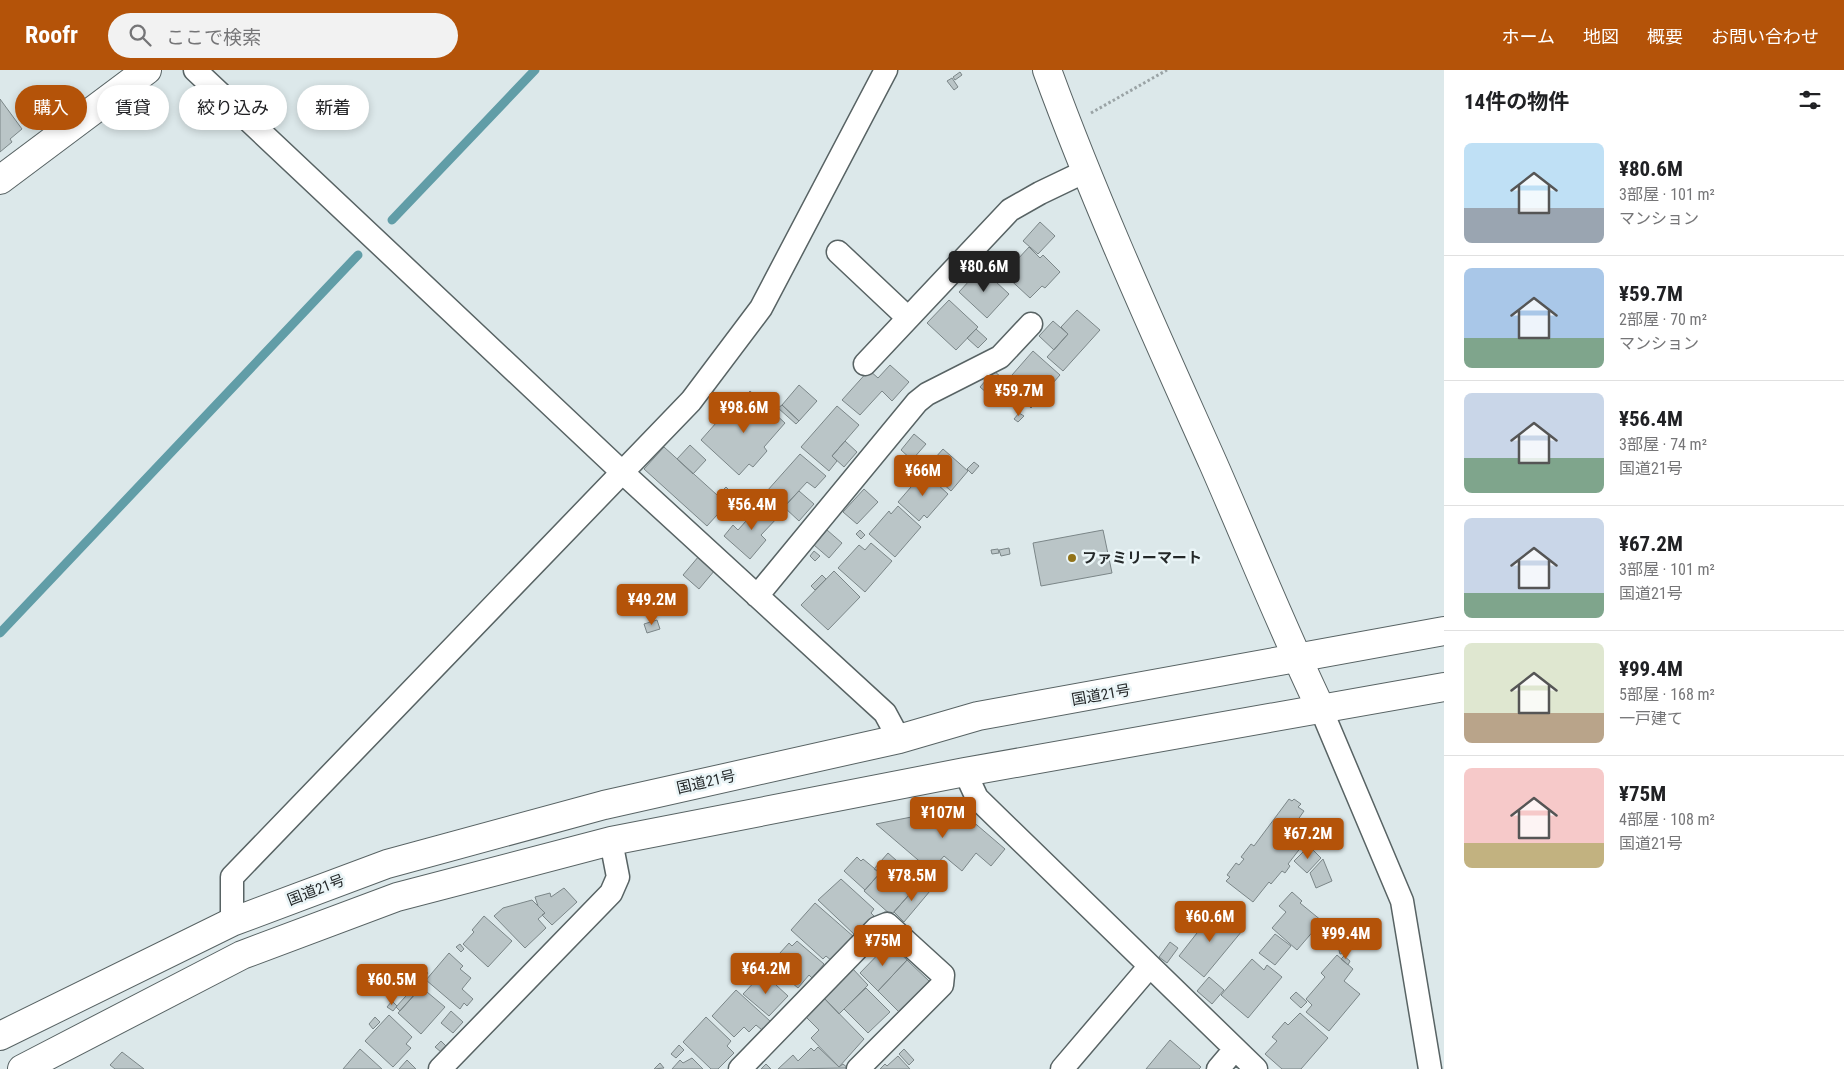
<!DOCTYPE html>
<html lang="ja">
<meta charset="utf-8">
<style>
body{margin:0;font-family:"Roboto Condensed","Noto Sans JP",sans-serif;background:#f2f2f2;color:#202124;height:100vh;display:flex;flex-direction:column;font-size:19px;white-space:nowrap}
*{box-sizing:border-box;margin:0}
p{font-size:16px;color:#757577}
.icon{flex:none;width:28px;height:28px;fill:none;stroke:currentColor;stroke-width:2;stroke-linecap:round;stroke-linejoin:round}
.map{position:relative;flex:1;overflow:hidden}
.sheet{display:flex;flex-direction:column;background:#fff;width:400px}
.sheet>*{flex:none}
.hud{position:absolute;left:15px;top:15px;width:475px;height:45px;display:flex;gap:10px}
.price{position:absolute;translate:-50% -42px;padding:0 11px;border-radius:5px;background:#b45309;color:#fff;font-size:16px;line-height:32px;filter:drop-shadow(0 1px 2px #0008)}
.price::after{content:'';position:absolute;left:50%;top:30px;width:15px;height:11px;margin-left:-8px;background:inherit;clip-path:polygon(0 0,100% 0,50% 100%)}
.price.active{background:#222;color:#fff}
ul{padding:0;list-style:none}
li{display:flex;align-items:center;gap:15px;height:125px;padding:0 20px}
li+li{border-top:1px solid #e0e0e0}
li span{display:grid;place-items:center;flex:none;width:140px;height:100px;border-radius:8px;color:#555}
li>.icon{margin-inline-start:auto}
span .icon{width:60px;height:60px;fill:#fffc;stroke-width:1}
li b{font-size:21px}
h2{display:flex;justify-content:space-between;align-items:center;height:60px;padding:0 20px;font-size:21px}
.pill{padding:0 18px;border-radius:22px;background:#fff;box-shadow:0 2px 8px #0003;font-size:18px;line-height:45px}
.pill.active{background:#b45309;color:#fff}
header{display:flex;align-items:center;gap:30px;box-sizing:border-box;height:70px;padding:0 25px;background:#b45309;color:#fff}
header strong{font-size:24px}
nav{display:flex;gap:28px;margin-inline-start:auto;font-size:18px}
.search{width:350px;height:45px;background:#f2f2f2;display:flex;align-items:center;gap:12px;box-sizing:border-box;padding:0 18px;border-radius:28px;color:#757577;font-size:19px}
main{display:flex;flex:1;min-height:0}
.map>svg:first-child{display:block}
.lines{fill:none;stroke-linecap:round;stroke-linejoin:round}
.stream{stroke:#619da7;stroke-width:9}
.building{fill:#bac5c7;stroke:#7b8688}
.minor-casing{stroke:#586364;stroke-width:25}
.tertiary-casing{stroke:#586364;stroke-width:30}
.trunk-casing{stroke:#586364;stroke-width:30}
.path{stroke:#9aa3a5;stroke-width:3;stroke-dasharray:2.5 2.5;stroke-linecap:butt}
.minor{stroke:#fff;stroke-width:22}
.tertiary{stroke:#fff;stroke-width:28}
.trunk{stroke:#fff;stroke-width:28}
.poi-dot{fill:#927319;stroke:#eaf5f7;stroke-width:2}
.labels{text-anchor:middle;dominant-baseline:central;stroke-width:5;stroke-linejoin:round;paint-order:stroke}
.poi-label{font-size:15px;font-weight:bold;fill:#242829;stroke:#eaf5f7;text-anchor:start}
.street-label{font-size:15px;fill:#242829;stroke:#eaf5f7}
</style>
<header>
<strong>Roofr</strong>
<div class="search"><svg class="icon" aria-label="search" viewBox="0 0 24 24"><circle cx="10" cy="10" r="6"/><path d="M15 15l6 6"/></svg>ここで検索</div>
<nav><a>ホーム</a><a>地図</a><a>概要</a><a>お問い合わせ</a></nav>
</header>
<main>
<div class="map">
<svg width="1444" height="999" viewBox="0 0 1444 999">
<rect width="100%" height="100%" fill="#dce8ea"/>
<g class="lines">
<!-- stream -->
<path class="stream" d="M392 150 535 0
M0 563 358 185"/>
</g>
<!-- building -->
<path class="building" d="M960 2 962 5 955 10 953 7Z
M952 8 958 17 954 20 947 11Z
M0 29 22 59 10 69 12 72 0 82Z
M1040 152 1055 166 1038 184 1023 171Z
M1029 177 1040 188 1043 185 1060 202 1045 218 1042 216 1030 228 1004 204Z
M981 198 1009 224 987 248 959 222Z
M949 230 978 257 956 280 927 253Z
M1077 240 1100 260 1063 301 1047 287 1068 264 1061 257Z
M1053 251 1068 264 1054 280 1039 266Z
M976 259 987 269 978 278 967 268Z
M1033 281 1060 305 1031 338 1007 315 1014 308 1012 305Z
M890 295 909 312 892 331 882 321 860 345 842 330 869 300 878 308Z
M994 301 1008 313 994 329 980 317Z
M799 315 817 331 799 351 782 335Z
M750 321 785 353 764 377 767 381 753 397 749 394 739 405 701 370 724 344 727 347Z
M782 335 799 351 796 354 778 338Z
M837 336 859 355 832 386 837 391 829 401 801 377Z
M1019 343 1024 346 1018 352 1014 349Z
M914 364 926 374 912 390 901 380Z
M845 371 857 382 844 397 832 386Z
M690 375 706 390 693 404 677 389Z
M664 377 727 434 707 456 644 399Z
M943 379 968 401 951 421 928 400 937 390 935 388Z
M800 384 826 406 815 418 807 412 784 437 767 421Z
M974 392 979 396 972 404 967 399Z
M924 402 948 424 927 448 924 445 919 451 898 432Z
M726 417 732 423 727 430 719 424Z
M760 419 764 423 761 426 757 422Z
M864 419 878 432 857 454 843 442Z
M799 421 814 434 799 451 784 437Z
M763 432 779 446 761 465 766 470 750 489 724 466 733 455 738 460Z
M898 436 921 457 895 487 869 464 889 441 891 444Z
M827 460 842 473 829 488 814 475Z
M860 460 865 465 861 469 856 464Z
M1103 460 1112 503 1041 516 1033 473Z
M871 473 892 491 865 522 838 498 859 475 865 480Z
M1009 478 1010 484 1001 486 999 480Z
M998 479 999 483 992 484 991 480Z
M814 481 820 486 815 491 810 486Z
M699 486 715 500 699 519 683 505Z
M834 501 860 527 828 560 801 535Z
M822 505 826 509 815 520 811 516Z
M657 550 660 559 647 563 644 554Z
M1289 729 1292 731 1294 729 1301 734 1298 737 1304 741 1297 751 1312 763 1288 794 1290 796 1285 803 1282 801 1271 814 1269 812 1253 832 1226 811 1230 807 1227 805 1236 793 1239 795 1244 789 1241 787 1251 774 1254 776Z
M957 738 1005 779 991 796 976 783 962 801 944 786 931 801 876 754Z
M1309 776 1321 788 1307 803 1294 791Z
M888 783 921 812 891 845 864 821 880 803 874 799Z
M857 787 861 791 863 789 880 803 865 820 844 801Z
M1323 789 1332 811 1316 818 1310 803Z
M841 809 874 839 871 843 874 846 856 866 818 830Z
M920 812 930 821 904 852 894 842Z
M564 818 577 832 552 855 542 845 545 843 538 836 535 827 550 823 551 827Z
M1292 822 1302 831 1300 833 1322 851 1297 880 1272 858 1286 842 1279 836Z
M532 830 545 843 538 849 546 858 525 878 494 846 503 838Z
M815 833 854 867 832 891 826 886 823 889 791 860Z
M1217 841 1242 861 1204 907 1179 886 1197 863 1194 861 1203 849 1207 853Z
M484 846 512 871 488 897 463 874 474 862 472 860Z
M1344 863 1349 882 1340 884 1335 865Z
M1275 864 1291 876 1275 895 1259 883Z
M797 871 824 894 812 908 809 905 798 918 770 894 789 873 792 876Z
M1170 872 1178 878 1167 893 1159 887Z
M889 873 907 890 878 921 860 903Z
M460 874 464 879 461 882 456 877Z
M449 883 463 896 460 899 471 908 462 919 473 929 467 936 464 933 460 939 426 910Z
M1337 885 1353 899 1344 911 1360 924 1329 961 1306 942 1312 935 1306 929 1325 907 1321 903Z
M1344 886 1350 891 1348 895 1341 889Z
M1252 889 1264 900 1267 895 1282 907 1248 948 1221 925Z
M907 890 929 911 899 942 878 921Z
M852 898 868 915 839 944 823 927Z
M424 899 428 903 423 909 419 905Z
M763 903 788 926 769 946 743 924Z
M1209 907 1224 920 1212 934 1197 921Z
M414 917 418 921 400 941 396 937Z
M421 917 445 937 421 964 398 943Z
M866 918 890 942 868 963 844 939Z
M736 920 770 951 762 960 756 955 749 962 744 957 734 967 712 946Z
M1296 922 1307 932 1301 938 1290 928Z
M824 928 864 969 839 997 811 968 819 960 805 946Z
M392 931 397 936 393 941 387 937Z
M451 941 463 952 453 963 441 953Z
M1300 943 1328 968 1301 999H1282L1265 984 1277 971 1272 967 1285 952 1288 955Z
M389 945 412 967 406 974 411 978 393 997 365 971Z
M375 947 380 952 373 959 369 954Z
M706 947 731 971 727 976 734 983 718 999H711L683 972Z
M1170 970 1201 997 1199 999H1146Z
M441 971 446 976 441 982 435 977Z
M679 975 684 980 676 988 671 984Z
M818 977 839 997 843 994 848 998 778 999 793 985 798 991 811 978 814 981Z
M360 979 382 999H343Z
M904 979 914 990 909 995 899 984Z
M122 982 144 999H115L110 995Z
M898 986 910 999H880L885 994 887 996Z
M692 988 703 999H672L680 990 683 993Z
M407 990 416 999H399Z
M660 993 664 998 654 999Z
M766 994 771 999H761Z"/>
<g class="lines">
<defs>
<path id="minor" d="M195 0 622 402 885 643 899 669
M838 182 908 248
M865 294 1010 140 1040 123 1086 101
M757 526 917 332 927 324 1000 287 1031 254
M1321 639 1402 831 1430 999
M965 702 977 728 1256 999
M232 852V807L691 331 761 238 886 0
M440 999 611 823 618 807 611 771
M740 999 877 858 887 854 943 905 942 915 858 999
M1062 999 1149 897
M1218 999 1235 979"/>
<path id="tertiary" d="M1047 0C1096 134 1155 263 1213 393 1249 475 1282 558 1321 639
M0 110 147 0"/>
<path id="trunk" d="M0 966 232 852 387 794 604 735 899 669 978 646 1444 561
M22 999 242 885 397 827 611 771 965 702 1444 617"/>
</defs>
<!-- minor casing -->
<use href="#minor" class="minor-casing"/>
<!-- tertiary casing -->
<use href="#tertiary" class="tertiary-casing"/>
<!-- trunk casing -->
<use href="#trunk" class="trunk-casing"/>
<!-- path -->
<path class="path" d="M1091 43 1167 0"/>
<!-- minor -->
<use href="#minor" class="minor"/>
<!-- tertiary -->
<use href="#tertiary" class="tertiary"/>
<!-- trunk -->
<use href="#trunk" class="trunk"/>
</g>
<!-- markers -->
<circle class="poi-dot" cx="1072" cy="488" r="5"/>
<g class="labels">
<!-- poi labels -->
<g class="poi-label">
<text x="1082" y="488">ファミリーマート</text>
</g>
<!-- street labels -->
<g class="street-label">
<text transform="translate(1101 625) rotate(-10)">国道21号</text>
<text transform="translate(706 712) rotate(-13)">国道21号</text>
<text transform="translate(316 820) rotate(-21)">国道21号</text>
</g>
</g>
</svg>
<b class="price active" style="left:984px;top:223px">¥80.6M</b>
<b class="price" style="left:1019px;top:347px">¥59.7M</b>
<b class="price" style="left:744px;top:364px">¥98.6M</b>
<b class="price" style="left:923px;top:427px">¥66M</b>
<b class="price" style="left:752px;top:461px">¥56.4M</b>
<b class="price" style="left:652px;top:556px">¥49.2M</b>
<b class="price" style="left:943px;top:769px">¥107M</b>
<b class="price" style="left:1308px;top:790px">¥67.2M</b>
<b class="price" style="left:912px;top:832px">¥78.5M</b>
<b class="price" style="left:1210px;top:873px">¥60.6M</b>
<b class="price" style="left:1346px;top:890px">¥99.4M</b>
<b class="price" style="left:883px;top:897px">¥75M</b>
<b class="price" style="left:766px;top:925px">¥64.2M</b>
<b class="price" style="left:392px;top:936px">¥60.5M</b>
<div class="hud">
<a class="pill active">購入</a>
<a class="pill">賃貸</a>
<a class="pill">絞り込み</a>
<a class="pill">新着</a>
</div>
</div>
<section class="sheet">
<h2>14件の物件<svg class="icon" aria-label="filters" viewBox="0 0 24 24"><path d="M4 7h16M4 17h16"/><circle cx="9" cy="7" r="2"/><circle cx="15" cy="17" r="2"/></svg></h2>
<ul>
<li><span style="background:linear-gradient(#bfe0f5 65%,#9aa5b1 0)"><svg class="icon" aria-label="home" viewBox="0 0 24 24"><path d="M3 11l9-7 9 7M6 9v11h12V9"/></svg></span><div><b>¥80.6M</b><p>3部屋 · 101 m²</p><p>マンション</p></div></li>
<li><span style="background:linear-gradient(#a9c7e8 70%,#7fa58c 0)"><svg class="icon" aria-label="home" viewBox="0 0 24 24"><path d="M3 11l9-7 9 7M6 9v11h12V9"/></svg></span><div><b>¥59.7M</b><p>2部屋 · 70 m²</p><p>マンション</p></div></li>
<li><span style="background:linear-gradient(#c9d6e8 65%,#7fa58c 0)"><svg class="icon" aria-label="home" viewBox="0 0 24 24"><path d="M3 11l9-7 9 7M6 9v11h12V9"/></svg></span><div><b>¥56.4M</b><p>3部屋 · 74 m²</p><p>国道21号</p></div></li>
<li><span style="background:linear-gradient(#c9d6e8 75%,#7fa58c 0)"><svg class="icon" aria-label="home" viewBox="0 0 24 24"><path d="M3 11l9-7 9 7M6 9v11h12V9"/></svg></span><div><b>¥67.2M</b><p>3部屋 · 101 m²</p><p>国道21号</p></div></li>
<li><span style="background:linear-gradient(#dfe7d0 70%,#b9a48a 0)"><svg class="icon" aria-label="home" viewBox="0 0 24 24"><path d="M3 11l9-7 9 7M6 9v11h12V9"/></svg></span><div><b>¥99.4M</b><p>5部屋 · 168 m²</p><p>一戸建て</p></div></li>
<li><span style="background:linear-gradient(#f6c9c9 75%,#c2b280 0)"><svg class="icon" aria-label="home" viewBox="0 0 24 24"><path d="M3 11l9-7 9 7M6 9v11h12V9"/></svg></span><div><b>¥75M</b><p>4部屋 · 108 m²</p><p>国道21号</p></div></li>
</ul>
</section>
</main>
